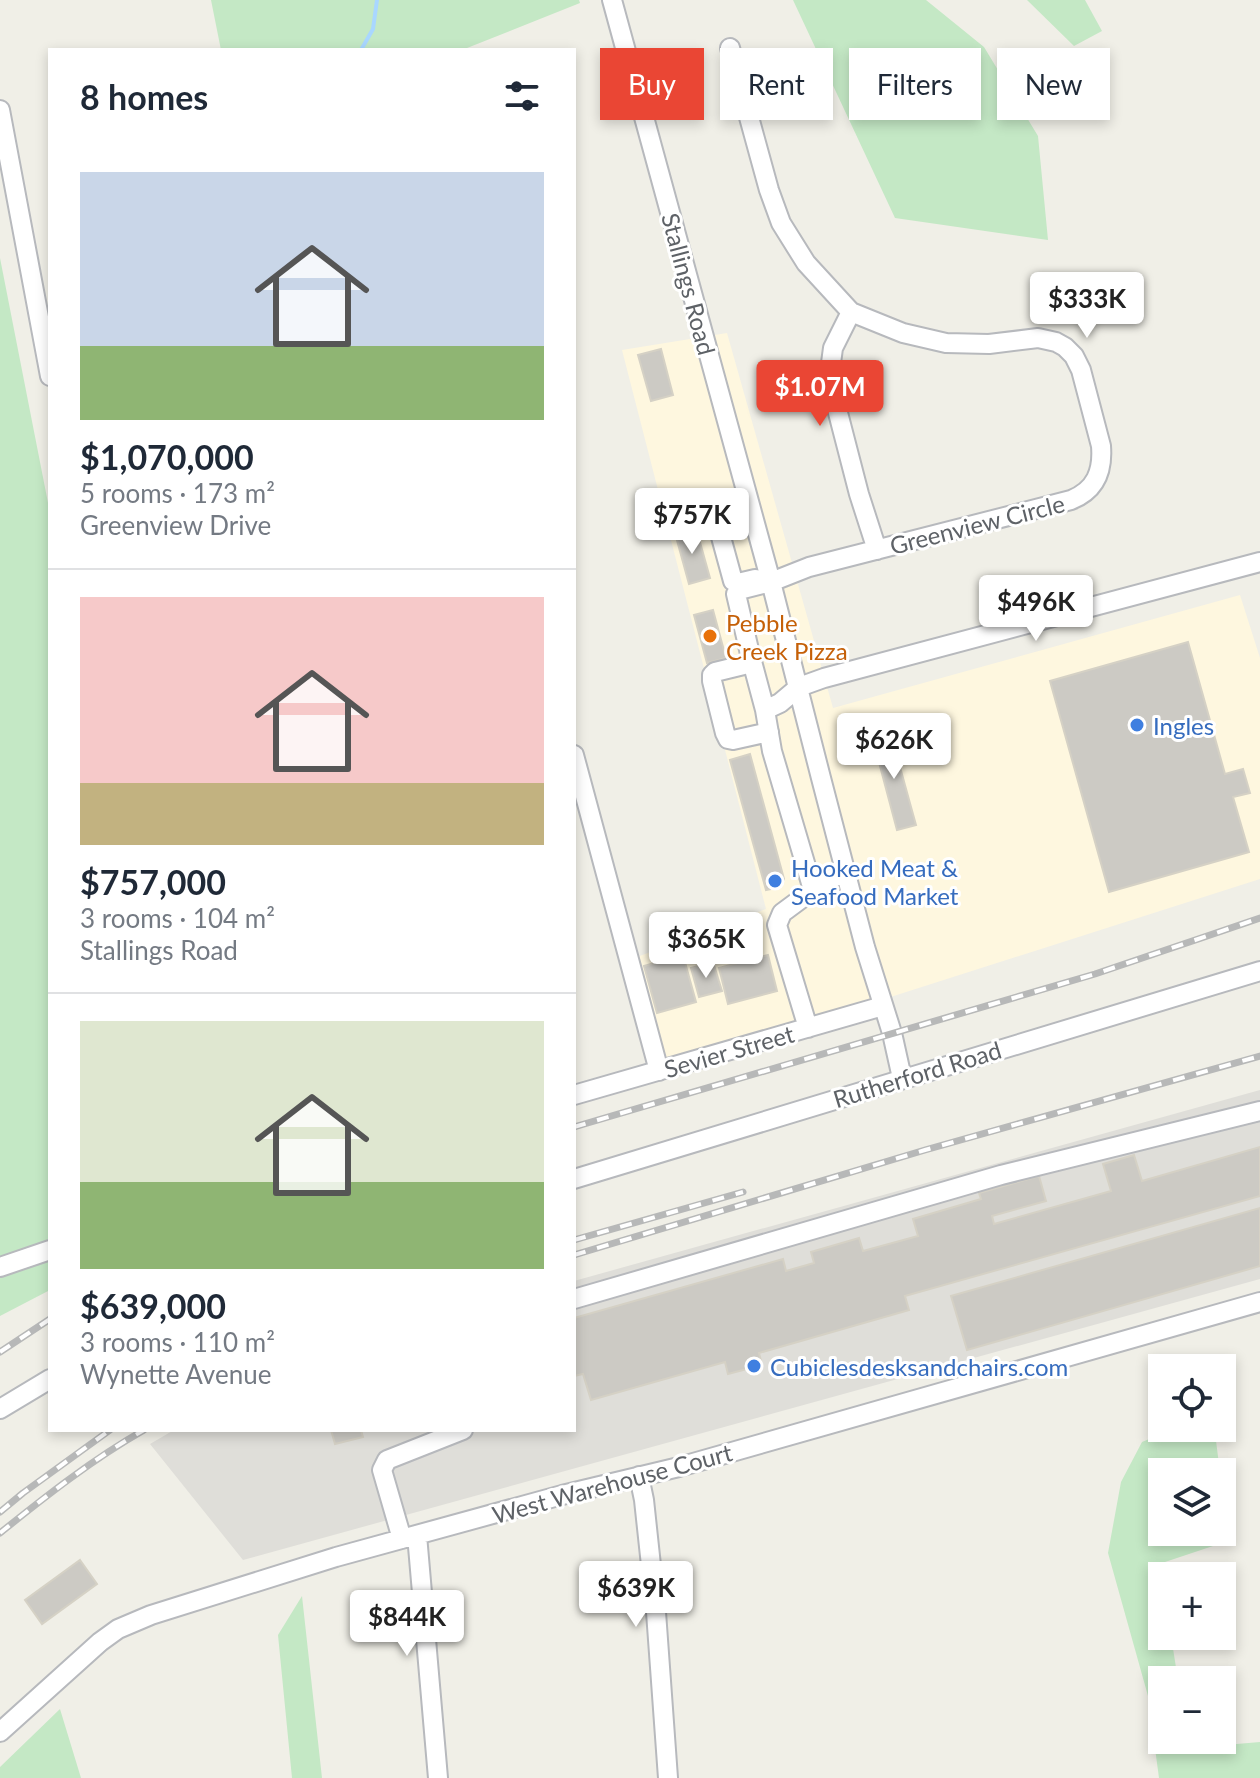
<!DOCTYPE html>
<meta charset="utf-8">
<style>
body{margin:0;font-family:Lato,sans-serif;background:#f2f2f3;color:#1f2937;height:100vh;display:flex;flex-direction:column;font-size:30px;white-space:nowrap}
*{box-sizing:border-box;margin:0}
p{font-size:26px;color:#747a83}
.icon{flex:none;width:44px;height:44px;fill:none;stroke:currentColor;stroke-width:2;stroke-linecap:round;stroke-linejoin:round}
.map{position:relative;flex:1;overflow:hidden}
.side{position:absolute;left:48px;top:48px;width:528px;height:1384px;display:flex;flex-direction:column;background:#fff;border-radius:0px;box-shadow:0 4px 12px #0003}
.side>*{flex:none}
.hud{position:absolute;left:600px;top:48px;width:540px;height:72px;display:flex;gap:16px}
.tools{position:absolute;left:1148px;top:1354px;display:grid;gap:16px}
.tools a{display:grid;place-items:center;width:88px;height:88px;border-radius:0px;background:#fff;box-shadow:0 4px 12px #0003;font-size:40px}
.price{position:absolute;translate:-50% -68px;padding:0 18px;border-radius:8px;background:#fff;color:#222;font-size:26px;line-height:52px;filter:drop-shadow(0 2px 4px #0008)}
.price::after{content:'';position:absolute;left:50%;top:48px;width:24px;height:18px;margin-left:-12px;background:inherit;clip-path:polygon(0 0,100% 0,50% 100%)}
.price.active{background:#ea4634;color:#fff}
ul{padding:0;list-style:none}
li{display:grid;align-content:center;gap:16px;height:424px;padding:0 32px}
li+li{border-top:2px solid #e0e1e3}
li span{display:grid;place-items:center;height:248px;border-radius:0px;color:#555}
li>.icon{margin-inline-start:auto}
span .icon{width:144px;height:144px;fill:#fffc;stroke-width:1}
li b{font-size:34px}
h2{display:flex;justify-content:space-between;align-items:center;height:96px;padding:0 32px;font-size:34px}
.pill{padding:0 28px;border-radius:0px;background:#fff;box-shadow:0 4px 12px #0003;font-size:28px;line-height:72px}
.pill.active{background:#ea4634;color:#fff}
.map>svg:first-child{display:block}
.commercial{fill:#fef7df}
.industrial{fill:#dfded9}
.green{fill:#c4e8c5}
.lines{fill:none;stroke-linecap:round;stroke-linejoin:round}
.stream{stroke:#a9d7ff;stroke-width:4}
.building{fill:#cccac4;stroke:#d5d1c5;stroke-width:2}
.minor-casing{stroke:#b7b9bd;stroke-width:22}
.minor{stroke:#fff;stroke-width:18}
.rail-casing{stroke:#b7b8b8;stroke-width:7}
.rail{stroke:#fff;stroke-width:4;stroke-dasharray:12;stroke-linecap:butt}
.food-dot{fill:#e8710a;stroke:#fff;stroke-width:3}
.shop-dot{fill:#3f7fe0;stroke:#fff;stroke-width:3}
.labels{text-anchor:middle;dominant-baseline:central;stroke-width:6;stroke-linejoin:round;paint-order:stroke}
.street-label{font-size:24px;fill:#5e6267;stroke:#fff}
.food-label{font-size:24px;fill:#c56008;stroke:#fff;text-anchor:start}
.shop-label{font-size:24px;fill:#366cbe;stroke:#fff;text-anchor:start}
</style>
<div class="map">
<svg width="1260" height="1778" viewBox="0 0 1260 1778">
<rect width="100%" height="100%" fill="#f0efe7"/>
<!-- commercial -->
<path class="commercial" d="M727 333 833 708 1240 595 1260 658V879L659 1071 629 960 766 909 622 350Z"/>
<!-- industrial -->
<path class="industrial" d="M1260 1090V1279L243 1560 150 1444 174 1430H574V1281Z"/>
<!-- green -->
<path class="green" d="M211 0H579L580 3 462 50H221Z
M793 0H926L984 47 1038 136 1048 240 895 218Z
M1027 0H1085L1102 31 1074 46Z
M0 258 50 513V1290L0 1316Z
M1175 1428H1192L1215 1433 1220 1472H1162V1532H1222V1490L1228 1541 1159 1564 1162 1582V1636H1171L1178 1680H1162V1740H1188L1190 1748 1260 1742V1778H1159L1148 1696 1108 1553 1121 1482 1142 1442Z
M302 1596 322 1778H292L278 1635Z
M60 1709 81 1778H0V1767Z"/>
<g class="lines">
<!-- stream -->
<path class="stream" d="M361 50 373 29 377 0"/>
</g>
<!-- building -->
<path class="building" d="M661 349 673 395 651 401 638 355Z
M696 528 710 578 689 584 675 533Z
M713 610 726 658 707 663 694 615Z
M1188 642 1225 774 1243 769 1250 793 1233 797 1249 852 1109 892 1050 681Z
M890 731 916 825 897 830 872 736Z
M750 754 784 879 780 887 766 890 730 760Z
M683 955 696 1002 657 1013 644 966Z
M768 955 777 991 728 1004 719 968Z
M713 962 722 991 699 997 691 968Z
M1260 1147V1196L905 1296 909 1310 759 1353 762 1365 728 1374 725 1362 591 1400 583 1374 574 1376V1318L783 1259 786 1271 814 1263 811 1252 859 1238 863 1251 918 1236 913 1219 981 1199 979 1193 1039 1176 1046 1201 992 1216 994 1224 1111 1191 1103 1164 1134 1155 1142 1181Z
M1260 1208V1266L967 1350 951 1296Z
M331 1430H361L363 1437 335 1444Z
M80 1560 97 1584 42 1624 25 1600Z"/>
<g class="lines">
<defs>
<path id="minor" d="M612 0 771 582 821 778 865 947 892 1033 902 1078
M730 48 769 190 781 223 806 263 851 312 903 333 946 343 989 344 1038 338 1056 342 1065 347 1074 356 1081 370 1101 446C1103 471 1096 490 1071 500L809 567 771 582 739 590 736 594 750 654 765 710
M0 110 50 376
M851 312 833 348 829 378 859 494 877 550
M718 526 733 581 738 583 755 579
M752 663 715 672 712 675V681L725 733 728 739 733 740 769 732
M574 755 659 1071
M813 890 772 751 765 710 780 703 799 687 824 678 1260 562
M808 1028 777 925 782 913 813 890 845 871
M574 1095 883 1006
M574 1179 1260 971
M0 1267 50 1250
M574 1299 1001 1175 1260 1111
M0 1409 50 1379
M639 1476 644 1500 656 1612 668 1778
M417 1535 438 1778
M402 1539 382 1470 387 1460 463 1430
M0 1732 100 1642 118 1629 151 1615 336 1557 562 1495 679 1467 1260 1302"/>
</defs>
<!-- minor casing -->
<use href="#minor" class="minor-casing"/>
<!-- minor -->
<use href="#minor" class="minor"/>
<defs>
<path id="rail" d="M574 1127 1095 974 1260 918
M574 1240 743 1192
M574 1255 925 1150 1260 1056
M0 1352 50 1319
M0 1512 23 1493 110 1430
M0 1533C46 1496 93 1459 144 1430"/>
</defs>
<!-- rail casing -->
<use href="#rail" class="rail-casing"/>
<!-- rail -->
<use href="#rail" class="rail"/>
</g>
<!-- markers -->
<circle class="food-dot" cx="710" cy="636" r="8"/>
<g class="shop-dot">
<circle cx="1137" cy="725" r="8"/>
<circle cx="775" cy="881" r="8"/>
<circle cx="754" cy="1366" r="8"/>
</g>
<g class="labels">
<!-- street labels -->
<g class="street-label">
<text transform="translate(689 284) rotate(75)">Stallings Road</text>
<text transform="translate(977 524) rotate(-14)">Greenview Circle</text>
<text transform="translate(729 1051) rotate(-16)">Sevier Street</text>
<text transform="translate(917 1074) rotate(-17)">Rutherford Road</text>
<text transform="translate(612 1483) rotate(-15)">West Warehouse Court</text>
</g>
<!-- food labels -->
<g class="food-label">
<text x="726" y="622">Pebble<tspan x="726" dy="28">Creek Pizza</tspan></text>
</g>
<!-- shop labels -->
<g class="shop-label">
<text x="1153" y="725">Ingles</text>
<text x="791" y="867">Hooked Meat &amp;<tspan x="791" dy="28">Seafood Market</tspan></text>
<text x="770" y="1366">Cubiclesdesksandchairs.com</text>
</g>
</g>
</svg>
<div class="tools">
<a><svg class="icon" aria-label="locate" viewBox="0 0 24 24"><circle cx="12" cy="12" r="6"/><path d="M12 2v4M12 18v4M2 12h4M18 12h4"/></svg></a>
<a><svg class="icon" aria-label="layers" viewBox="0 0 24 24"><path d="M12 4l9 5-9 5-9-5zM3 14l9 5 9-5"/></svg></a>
<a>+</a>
<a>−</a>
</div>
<b class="price" style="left:1087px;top:340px">$333K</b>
<b class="price active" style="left:820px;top:428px">$1.07M</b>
<b class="price" style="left:692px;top:556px">$757K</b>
<b class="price" style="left:1036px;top:643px">$496K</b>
<b class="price" style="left:894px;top:781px">$626K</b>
<b class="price" style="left:706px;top:980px">$365K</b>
<b class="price" style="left:636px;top:1629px">$639K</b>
<b class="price" style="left:407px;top:1658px">$844K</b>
<div class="hud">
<a class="pill active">Buy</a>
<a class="pill">Rent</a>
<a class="pill">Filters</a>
<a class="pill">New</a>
</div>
<section class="side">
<h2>8 homes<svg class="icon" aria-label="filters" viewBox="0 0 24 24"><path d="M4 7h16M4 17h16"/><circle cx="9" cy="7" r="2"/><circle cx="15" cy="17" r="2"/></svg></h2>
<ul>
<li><span style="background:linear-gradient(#c9d6e8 70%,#8fb573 0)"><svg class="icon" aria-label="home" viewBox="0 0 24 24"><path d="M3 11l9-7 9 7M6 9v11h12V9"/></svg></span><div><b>$1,070,000</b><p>5 rooms · 173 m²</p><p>Greenview Drive</p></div></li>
<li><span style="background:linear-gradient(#f6c9c9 75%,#c2b280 0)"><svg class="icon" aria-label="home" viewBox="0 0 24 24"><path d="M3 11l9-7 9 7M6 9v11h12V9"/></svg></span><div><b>$757,000</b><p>3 rooms · 104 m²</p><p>Stallings Road</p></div></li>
<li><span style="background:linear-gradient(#dfe7d0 65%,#8fb573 0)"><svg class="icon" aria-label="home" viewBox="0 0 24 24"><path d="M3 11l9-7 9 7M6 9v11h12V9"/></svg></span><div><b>$639,000</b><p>3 rooms · 110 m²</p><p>Wynette Avenue</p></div></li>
</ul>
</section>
</div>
